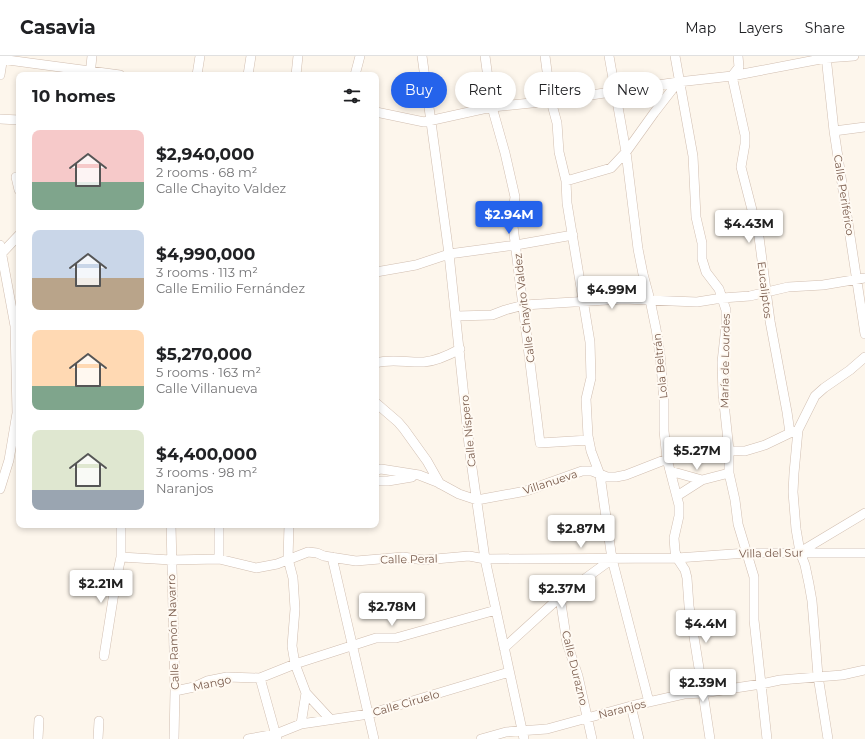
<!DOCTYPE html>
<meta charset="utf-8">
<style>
body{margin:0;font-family:Montserrat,sans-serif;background:#f6f6f6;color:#202124;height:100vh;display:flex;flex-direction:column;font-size:15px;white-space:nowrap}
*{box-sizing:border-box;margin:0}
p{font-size:13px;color:#757577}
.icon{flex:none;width:22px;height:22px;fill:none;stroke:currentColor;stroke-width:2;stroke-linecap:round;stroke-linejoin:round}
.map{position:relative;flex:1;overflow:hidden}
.side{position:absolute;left:16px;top:16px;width:363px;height:456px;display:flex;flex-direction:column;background:#fff;border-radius:8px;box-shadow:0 2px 6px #0003}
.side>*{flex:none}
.banner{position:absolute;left:391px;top:16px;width:380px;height:36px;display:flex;gap:8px}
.price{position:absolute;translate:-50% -34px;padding:0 9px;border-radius:4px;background:#fff;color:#222;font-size:13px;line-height:26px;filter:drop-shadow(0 1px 2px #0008)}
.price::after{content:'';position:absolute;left:50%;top:24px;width:12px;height:9px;margin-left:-6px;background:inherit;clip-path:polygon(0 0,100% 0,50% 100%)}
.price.active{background:#2563eb;color:#fff}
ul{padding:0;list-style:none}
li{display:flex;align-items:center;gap:12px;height:100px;padding:0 16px}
li span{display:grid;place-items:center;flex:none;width:112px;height:80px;border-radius:8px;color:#555}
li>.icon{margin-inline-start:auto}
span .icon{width:48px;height:48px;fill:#fffc;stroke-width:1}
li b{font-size:17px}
h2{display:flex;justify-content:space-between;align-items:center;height:48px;padding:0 16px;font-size:17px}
.pill{padding:0 14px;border-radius:18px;background:#fff;box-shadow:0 2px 6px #0003;font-size:14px;line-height:36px}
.pill.active{background:#2563eb;color:#fff}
header{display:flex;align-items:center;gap:24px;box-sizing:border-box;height:56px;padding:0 20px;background:#fff;border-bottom:1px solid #e0e0e0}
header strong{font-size:19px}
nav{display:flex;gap:22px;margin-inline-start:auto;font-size:14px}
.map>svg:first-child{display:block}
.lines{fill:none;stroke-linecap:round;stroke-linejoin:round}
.minor-casing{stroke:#d1beb0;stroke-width:10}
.minor{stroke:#fff;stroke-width:9}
.labels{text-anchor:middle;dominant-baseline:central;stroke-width:4;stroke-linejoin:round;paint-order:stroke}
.street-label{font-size:11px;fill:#7a5c4d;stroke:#fffaf3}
</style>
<header>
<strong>Casavia</strong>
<nav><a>Map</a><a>Layers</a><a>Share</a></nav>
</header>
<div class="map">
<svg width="865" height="683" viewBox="0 0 865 683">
<rect width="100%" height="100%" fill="#fdf6ec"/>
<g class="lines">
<defs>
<path id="minor" d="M422 0 449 198 470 398 485 503 524 683
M485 0 492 51 505 97 515 141 512 162 540 387 589 384
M545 0 551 45 557 67 559 96 566 125 567 147 590 286 591 322 586 343 588 380 591 395 600 419 612 503 649 646
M609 0 626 96 638 193 643 218 650 244 656 273 660 298 664 344V375L667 403 679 449V460L674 482 675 495 677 502 685 514 687 522 689 550 703 637 710 683
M675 0 693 100 696 161 702 187V203L706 216 719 233 726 254V270L722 306 723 338 729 394V417L735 444 738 468 754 521V564L767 683
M738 0 739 11 732 20 745 79V88L741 111 759 181 770 265 787 356 790 377
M826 0 834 75 865 278
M0 3 120 19
M0 19 3 0
M90 19 92 0
M197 19 200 0
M248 19 251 0
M296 19 298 0
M355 19 360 0
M376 56 424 66 492 51 551 45 678 26 732 20 826 2 854 0
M0 63 19 64
M834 75 865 71
M16 121 19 134
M566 125 611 112 626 96 654 57 678 26
M0 189 15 270 17 357 9 404 0 433
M2 197 19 179
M376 216 416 209 449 198 516 189 573 179
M457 260 492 259 505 254 524 249 607 244 623 243 697 246 722 242 750 240 788 231 823 229 865 222
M376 307C391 302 409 307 424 306 437 305 449 299 460 293
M376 347 398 366 404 373 427 405 440 428
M376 414 381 413 419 419 437 426 459 438 477 444 526 435 582 415H592L607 421H616L626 419 667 403 715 394 745 395 765 389 790 377 798 374
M670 415 702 424
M376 425H388L412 421
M677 440 702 424 729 417
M171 469 175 635 174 683
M219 469V503
M289 469 288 503 293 522 295 553 292 590 295 608 306 637 330 663
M800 496 865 457
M121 501 171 504 219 503 256 512 277 508 308 496 317 497 324 500 356 505 403 501 424 504 469 500 485 503 677 502 747 497H865
M332 501 374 683
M560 541 567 587 578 620 592 683
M504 592 560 541 612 503
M104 600 116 524 121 501V469
M260 622 277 683
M175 635 194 631 207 625 227 621 260 622 295 608 376 582H396L496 554
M631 650 639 683
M301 668 306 637
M38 683 39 664
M98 683 99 665
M248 683 276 678 301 668 369 658 509 616
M481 683 506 676 547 673 631 650 684 638 703 637 761 628 780 624 842 619 865 614
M828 683 818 620 812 545 809 528 805 509 800 496 796 473 793 436 794 417 798 374 815 340 824 332 850 314 865 301"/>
</defs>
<!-- minor casing -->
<use href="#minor" class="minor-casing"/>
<!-- minor -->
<use href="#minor" class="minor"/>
</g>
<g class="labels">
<!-- street labels -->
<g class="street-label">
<text transform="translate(844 139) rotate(81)">Calle Periférico</text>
<text transform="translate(765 234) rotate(83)">Eucaliptos</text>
<text transform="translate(524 252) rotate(-97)">Calle Chayito Valdez</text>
<text transform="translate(725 305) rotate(-89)">María de Lourdes</text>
<text transform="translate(660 310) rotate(-96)">Lola Beltrán</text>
<text transform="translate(468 375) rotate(-96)">Calle Níspero</text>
<text transform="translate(550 426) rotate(-18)">Villanueva</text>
<text transform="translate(771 497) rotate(-1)">Villa del Sur</text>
<text transform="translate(409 503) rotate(-1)">Calle Peral</text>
<text transform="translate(173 576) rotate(-92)">Calle Ramón Navarro</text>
<text transform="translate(575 612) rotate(76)">Calle Durazno</text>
<text transform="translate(212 627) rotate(-12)">Mango</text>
<text transform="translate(406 647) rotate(-16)">Calle Ciruelo</text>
<text transform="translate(622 653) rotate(-14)">Naranjos</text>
</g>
</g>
</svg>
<b class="price active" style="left:509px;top:179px">$2.94M</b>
<b class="price" style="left:749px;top:188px">$4.43M</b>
<b class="price" style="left:612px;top:254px">$4.99M</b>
<b class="price" style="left:697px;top:415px">$5.27M</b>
<b class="price" style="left:581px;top:493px">$2.87M</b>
<b class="price" style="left:101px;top:548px">$2.21M</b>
<b class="price" style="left:562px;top:553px">$2.37M</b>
<b class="price" style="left:392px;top:571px">$2.78M</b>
<b class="price" style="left:706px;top:588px">$4.4M</b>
<b class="price" style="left:703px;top:647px">$2.39M</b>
<div class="banner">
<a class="pill active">Buy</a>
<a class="pill">Rent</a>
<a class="pill">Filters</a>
<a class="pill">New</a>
</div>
<section class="side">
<h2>10 homes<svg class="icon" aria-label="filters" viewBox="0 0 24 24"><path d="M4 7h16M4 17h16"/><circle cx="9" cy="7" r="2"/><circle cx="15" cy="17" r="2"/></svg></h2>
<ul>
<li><span style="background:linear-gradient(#f6c9c9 65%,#7fa58c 0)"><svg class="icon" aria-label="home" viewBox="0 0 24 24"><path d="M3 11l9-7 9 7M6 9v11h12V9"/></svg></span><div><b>$2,940,000</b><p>2 rooms · 68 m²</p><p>Calle Chayito Valdez</p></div></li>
<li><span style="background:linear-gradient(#c9d6e8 60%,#b9a48a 0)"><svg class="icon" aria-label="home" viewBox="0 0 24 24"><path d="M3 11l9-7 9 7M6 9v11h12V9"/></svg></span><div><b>$4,990,000</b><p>3 rooms · 113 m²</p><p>Calle Emilio Fernández</p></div></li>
<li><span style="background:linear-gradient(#ffd9b3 70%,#7fa58c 0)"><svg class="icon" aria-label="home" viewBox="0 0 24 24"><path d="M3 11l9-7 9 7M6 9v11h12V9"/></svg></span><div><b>$5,270,000</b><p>5 rooms · 163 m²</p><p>Calle Villanueva</p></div></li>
<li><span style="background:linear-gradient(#dfe7d0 75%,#9aa5b1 0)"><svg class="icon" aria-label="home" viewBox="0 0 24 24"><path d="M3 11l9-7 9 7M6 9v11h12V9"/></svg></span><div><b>$4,400,000</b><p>3 rooms · 98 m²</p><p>Naranjos</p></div></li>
</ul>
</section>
</div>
